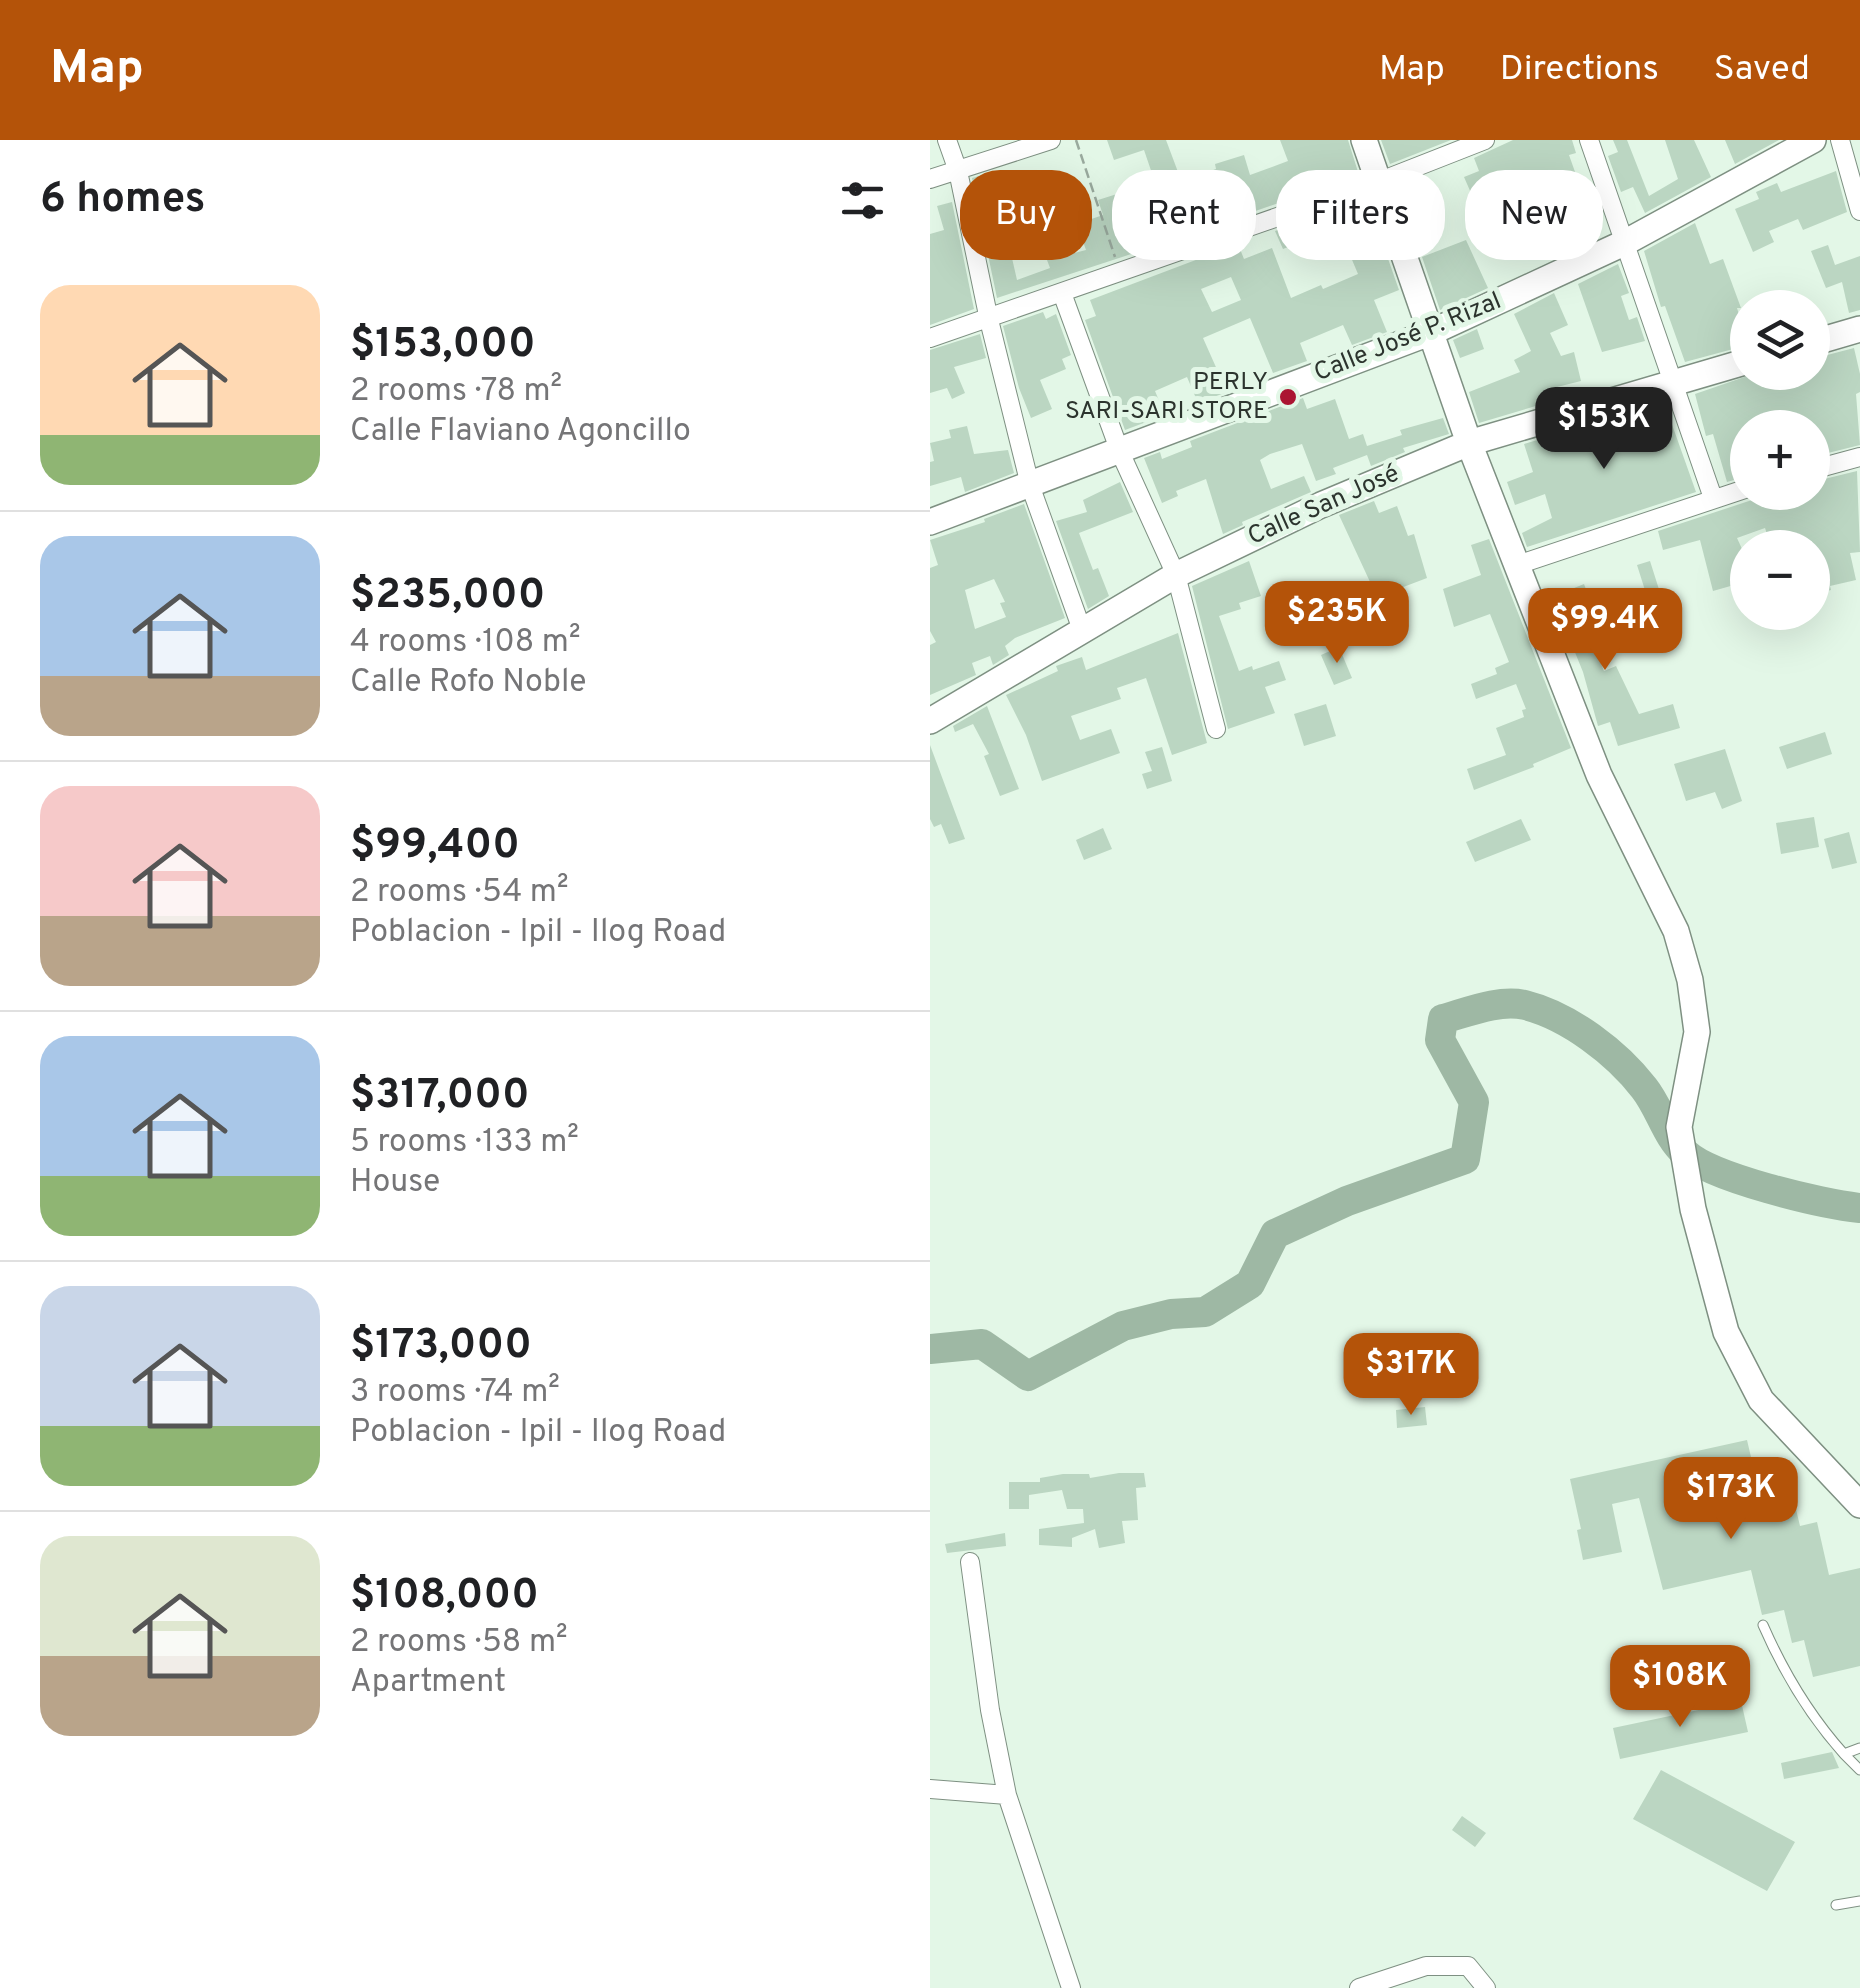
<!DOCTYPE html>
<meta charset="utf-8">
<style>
body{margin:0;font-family:Overpass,sans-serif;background:#f2f2f2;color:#202124;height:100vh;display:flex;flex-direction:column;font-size:38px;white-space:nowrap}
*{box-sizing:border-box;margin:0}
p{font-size:32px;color:#757577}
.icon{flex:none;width:55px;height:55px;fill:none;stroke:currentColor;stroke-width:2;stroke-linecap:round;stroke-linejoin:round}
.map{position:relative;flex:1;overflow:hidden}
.details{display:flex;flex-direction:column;background:#fff;width:930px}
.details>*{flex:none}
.top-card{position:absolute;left:30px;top:30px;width:750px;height:90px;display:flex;gap:20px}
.controls{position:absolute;left:800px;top:150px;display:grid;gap:20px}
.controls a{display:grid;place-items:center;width:100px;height:100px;border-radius:50%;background:#fff;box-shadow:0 10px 40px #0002;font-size:50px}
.price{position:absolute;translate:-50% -85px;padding:0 22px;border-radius:20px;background:#b45309;color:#fff;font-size:32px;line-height:65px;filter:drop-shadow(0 2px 5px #0008)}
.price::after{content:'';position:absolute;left:50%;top:60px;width:30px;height:22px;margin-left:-15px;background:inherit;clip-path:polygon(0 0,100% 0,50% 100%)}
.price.on{background:#222;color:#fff}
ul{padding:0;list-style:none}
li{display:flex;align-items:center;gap:30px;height:250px;padding:0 40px}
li+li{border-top:2px solid #e0e0e0}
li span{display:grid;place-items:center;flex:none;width:280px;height:200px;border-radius:30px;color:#555}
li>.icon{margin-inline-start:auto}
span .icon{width:120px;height:120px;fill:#fffc;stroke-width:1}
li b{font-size:42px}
h2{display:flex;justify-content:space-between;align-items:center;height:120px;padding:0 40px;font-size:42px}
.pill{padding:0 35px;border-radius:40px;background:#fff;box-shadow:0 10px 40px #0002;font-size:35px;line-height:90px}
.pill.on{background:#b45309;color:#fff}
header{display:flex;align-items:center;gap:60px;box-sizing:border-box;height:140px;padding:0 50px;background:#b45309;color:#fff}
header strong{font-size:48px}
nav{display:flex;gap:55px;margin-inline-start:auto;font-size:35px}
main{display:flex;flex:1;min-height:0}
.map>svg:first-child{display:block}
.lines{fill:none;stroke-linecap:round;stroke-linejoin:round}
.river{stroke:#9eb8a4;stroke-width:30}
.building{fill:#bbd6c2;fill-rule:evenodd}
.lane-casing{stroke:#7e9082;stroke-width:11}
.street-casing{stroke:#7e9082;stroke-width:20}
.secondary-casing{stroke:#7e9082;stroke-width:28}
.path{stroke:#9aaa9e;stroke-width:2.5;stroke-dasharray:10 5;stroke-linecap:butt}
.lane{stroke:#fff;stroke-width:9}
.street{stroke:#fff;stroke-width:18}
.secondary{stroke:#fff;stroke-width:25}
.poi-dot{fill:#ab1532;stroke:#e3f7e7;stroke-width:4}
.labels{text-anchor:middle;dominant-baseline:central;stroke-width:10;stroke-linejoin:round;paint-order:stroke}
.street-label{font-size:25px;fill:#2c342e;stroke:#e3f7e7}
.poi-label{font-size:25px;fill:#2c342e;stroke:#e3f7e7;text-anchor:end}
</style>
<header>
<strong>Map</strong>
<nav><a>Map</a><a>Directions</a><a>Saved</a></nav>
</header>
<main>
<section class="details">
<h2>6 homes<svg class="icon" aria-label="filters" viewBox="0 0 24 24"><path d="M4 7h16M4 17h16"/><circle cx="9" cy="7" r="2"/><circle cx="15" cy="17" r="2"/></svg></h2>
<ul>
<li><span style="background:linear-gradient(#ffd9b3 75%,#8fb573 0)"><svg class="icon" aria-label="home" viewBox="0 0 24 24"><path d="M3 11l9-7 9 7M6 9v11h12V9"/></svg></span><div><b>$153,000</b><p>2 rooms · 78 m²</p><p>Calle Flaviano Agoncillo</p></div></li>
<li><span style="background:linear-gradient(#a9c7e8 70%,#b9a48a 0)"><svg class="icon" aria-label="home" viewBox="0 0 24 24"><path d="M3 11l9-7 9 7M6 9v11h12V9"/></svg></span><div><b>$235,000</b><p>4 rooms · 108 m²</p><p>Calle Rofo Noble</p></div></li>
<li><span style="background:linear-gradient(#f6c9c9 65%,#b9a48a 0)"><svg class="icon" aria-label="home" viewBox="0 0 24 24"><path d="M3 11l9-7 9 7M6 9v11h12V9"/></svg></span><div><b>$99,400</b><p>2 rooms · 54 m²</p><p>Poblacion - Ipil - Ilog Road</p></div></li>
<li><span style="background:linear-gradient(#a9c7e8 70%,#8fb573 0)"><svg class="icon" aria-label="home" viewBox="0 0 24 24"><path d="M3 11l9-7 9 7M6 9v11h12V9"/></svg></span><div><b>$317,000</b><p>5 rooms · 133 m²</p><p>House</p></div></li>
<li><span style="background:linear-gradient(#c9d6e8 70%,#8fb573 0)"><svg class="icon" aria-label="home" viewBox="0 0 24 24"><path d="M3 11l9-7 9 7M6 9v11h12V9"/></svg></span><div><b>$173,000</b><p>3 rooms · 74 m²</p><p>Poblacion - Ipil - Ilog Road</p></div></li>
<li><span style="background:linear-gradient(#dfe7d0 60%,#b9a48a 0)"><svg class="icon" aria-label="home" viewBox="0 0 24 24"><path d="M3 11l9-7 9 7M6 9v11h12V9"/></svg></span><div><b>$108,000</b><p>2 rooms · 58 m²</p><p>Apartment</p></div></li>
</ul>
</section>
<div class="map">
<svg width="930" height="1848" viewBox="0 0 930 1848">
<rect width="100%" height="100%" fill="#e3f7e7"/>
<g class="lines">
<!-- river -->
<path class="river" d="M0 1209 52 1204 98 1236 193 1186 241 1174 275 1172 320 1144 345 1094 417 1061 535 1019 544 962 510 900 513 879C538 872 569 859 595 865 639 876 687 913 714 948 730 968 736 996 755 1013 781 1038 892 1064 930 1068"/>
</g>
<!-- building -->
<path class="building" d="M177 0H236L251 40 254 41 286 29 285 24 314 15 320 35 358 21 350 0H418L429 35 285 85 284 82 274 87 272 84 245 96 247 99 67 158 42 38 67 31 71 47 85 42 93 65 78 72 80 79 66 83 72 107 79 105 87 140 120 128 117 120 156 110 147 84 173 75 168 60 187 54 191 67 228 51 214 10 184 20Z
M451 0H521L460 24Z
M583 0H642L646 13 639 15 666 91 638 101 623 61 600 68 592 42 563 53 560 45 541 53 534 37 549 31 544 18Z
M683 0H697L719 56 748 39 735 0H764L781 37 715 73 703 47 691 52 678 16 688 12Z
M795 0H849L805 24Z
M906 31 917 72 873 90 868 79 839 91 844 102 823 112 805 69 829 59 826 52 847 43 851 52Z
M437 59 469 150 444 160 457 192 422 205 413 185 370 203 377 221 343 233 320 178 273 198 297 252 268 263 257 237 225 251 235 275 195 290 155 180 166 176 160 160 308 104 314 119 342 108 361 158 391 145 393 149 428 134 412 96 393 104 389 95 353 109 345 91ZM301 137 311 160 282 172 271 149Z
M22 62 44 169 0 185V94L14 90 7 66Z
M765 83 780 124 793 119 811 168H807L818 205 755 222 735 166 731 167 714 111Z
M536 100 558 148 510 170 492 117Z
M898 105 905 125 930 116V170L919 173 912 142 896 148 881 111Z
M688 124 699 153 691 156 699 180 707 177 715 201 672 212 648 144Z
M624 153 638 185 620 193 631 216 644 212 651 241 615 250 619 262 549 283 539 252 590 232 584 220 601 211 584 174Z
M113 172 116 179 126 174 141 215 132 219 136 229 110 240 122 269 101 278 89 248 73 186Z
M547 189 554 209 530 218 523 200Z
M50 194 56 218 24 227 35 253 22 259 17 248 0 253V210Z
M924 208 930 234V252L926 254 930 305 882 317V288H812L818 307V336L797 342 783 294 776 296 765 254 829 232H882V219Z
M373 258 377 269 405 259 419 299 433 294 437 306 472 295 470 290 513 278 519 294 473 308 475 312 441 326 437 315 403 328 406 334 386 341 372 304 340 314 330 320 341 349 374 336 381 352 312 382 313 385 293 394 276 339 246 351 248 356 232 363 214 318 230 312 232 319 262 307 260 301Z
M734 262 766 352 597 407 592 393 622 378 615 354 585 365 577 342 603 332 594 304Z
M37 286 44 314 78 310 84 333 35 352 31 337 0 346V322L4 321 0 303 21 298 19 290Z
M927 331 930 412 920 413 926 440 900 446 901 450 882 455V401L863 406 860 399 841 406 835 388 807 398 818 422V441L783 451 770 400 733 410 728 391 822 360 829 352H882V342Z
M190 342 203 372 149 393 163 430 168 428 179 456 158 469 126 381 157 372 153 360Z
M444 361 449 373 467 366 478 396 484 394 497 438 447 457 409 375Z
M94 364 135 478 85 498 75 506 79 515 63 525 60 516 42 523 46 535 0 555V505L6 502 0 491V428L8 425 0 400 55 382 54 379ZM64 439 75 462 70 463 76 477 45 489 35 450Z
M559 399 641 608 603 624 604 627 544 650 537 629 576 615 566 588 594 577 592 570 596 569 586 544 546 559 541 544 567 534 565 528 579 522 560 474 524 487 513 449 551 435 541 405Z
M319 421 331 456 309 463 311 469 289 476 309 531 322 526 323 530 349 521 356 540 335 547 345 573 298 589 262 446Z
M720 421 733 462 720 466 707 425Z
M654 444 672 492 660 497 674 531 686 526 709 574 743 564 750 588 688 606 680 582 668 586 653 532 642 505 636 507 617 459Z
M368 451 370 455 381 451 387 467 376 471 382 488 363 495 349 458Z
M248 493 277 603 242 615 216 538 187 548 191 559 141 576 150 600 181 589 190 613 112 641 96 595 76 555 128 531 126 526 152 517 156 530Z
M409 507 422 538 404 545 391 515Z
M396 564 406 596 374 606 364 574Z
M57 566 89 649 70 656 54 616 59 614 43 584 25 592 23 586Z
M895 592 902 614 857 629 849 607Z
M0 605 35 699 19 704 11 684 4 687 0 679Z
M232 607 242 641 217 649 212 634 222 631 215 612Z
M795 609 812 661 792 669 785 652 756 661 744 624Z
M884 677 889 707 851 714 846 683Z
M591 679 601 700 545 722 536 702Z
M173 688 182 709 154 720 146 700Z
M919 692 927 723 902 729 894 699Z
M495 1267 497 1285 467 1288 466 1270Z
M817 1300 828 1347 859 1340 870 1386 887 1382 899 1435 930 1428V1526L883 1537 874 1500 862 1503 854 1470 832 1475 821 1430 733 1450 709 1358 682 1364 692 1412 653 1420 647 1390 651 1389 640 1339Z
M189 1333H214L216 1347 206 1348 208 1380 192 1381 195 1403 169 1408 165 1389 142 1398V1407L109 1405V1389L154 1383 153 1369H137L132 1350 99 1355V1369H79V1342H110V1338L133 1334H159L160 1338Z
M75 1393 76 1406 17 1413 15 1404Z
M811 1561 818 1592 690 1619 683 1588Z
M902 1612 909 1628 854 1639 851 1623Z
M731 1630 865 1702 837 1751 703 1679Z
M532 1676 556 1693 545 1707 522 1690Z"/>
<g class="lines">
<defs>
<path id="lane" d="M833 1485C854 1533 879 1575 914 1614L930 1608
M914 1614 930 1630
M906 1765 930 1761"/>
<path id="street" d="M17 0 28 31 59 180 100 345 152 490
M659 0 783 358
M910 0 930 71
M0 39 121 0
M132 153 190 312 246 435 286 589
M0 198 448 42 555 0
M882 330 930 317
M587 425 818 348
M40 1422 60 1570 77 1655
M0 1649 77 1655 141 1848
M429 1848 496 1826H538L556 1848"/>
<path id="secondary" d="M434 0 539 303 669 635 746 791 760 840 767 892 749 987 763 1069 796 1192 831 1260 930 1365
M882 203 930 189
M0 382 502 192 696 102 883 0
M0 581 246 435 391 365 539 303 818 221"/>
</defs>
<!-- lane casing -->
<use href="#lane" class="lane-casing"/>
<!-- street casing -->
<use href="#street" class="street-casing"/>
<!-- secondary casing -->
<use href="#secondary" class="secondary-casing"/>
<!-- path -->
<path class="path" d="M146 0 185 117"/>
<!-- lane -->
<use href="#lane" class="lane"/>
<!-- street -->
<use href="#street" class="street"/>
<!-- secondary -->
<use href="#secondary" class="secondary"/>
</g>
<!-- markers -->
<circle class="poi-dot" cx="358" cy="257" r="10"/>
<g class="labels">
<!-- street labels -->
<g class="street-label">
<text transform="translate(478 198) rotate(-22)">Calle José P. Rizal</text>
<text transform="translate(394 366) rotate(-24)">Calle San José</text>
</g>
<!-- poi labels -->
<g class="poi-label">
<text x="338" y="243">PERLY<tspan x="338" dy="29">SARI-SARI STORE</tspan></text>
</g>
</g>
</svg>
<div class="controls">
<a><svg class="icon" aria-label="layers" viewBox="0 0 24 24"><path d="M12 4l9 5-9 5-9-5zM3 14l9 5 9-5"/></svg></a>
<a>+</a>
<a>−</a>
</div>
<b class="price on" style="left:674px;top:332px">$153K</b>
<b class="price" style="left:407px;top:526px">$235K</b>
<b class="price" style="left:675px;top:533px">$99.4K</b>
<b class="price" style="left:481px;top:1278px">$317K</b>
<b class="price" style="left:801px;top:1402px">$173K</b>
<b class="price" style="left:750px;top:1590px">$108K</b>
<div class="top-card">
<a class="pill on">Buy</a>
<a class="pill">Rent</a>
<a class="pill">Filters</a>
<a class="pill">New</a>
</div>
</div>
</main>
